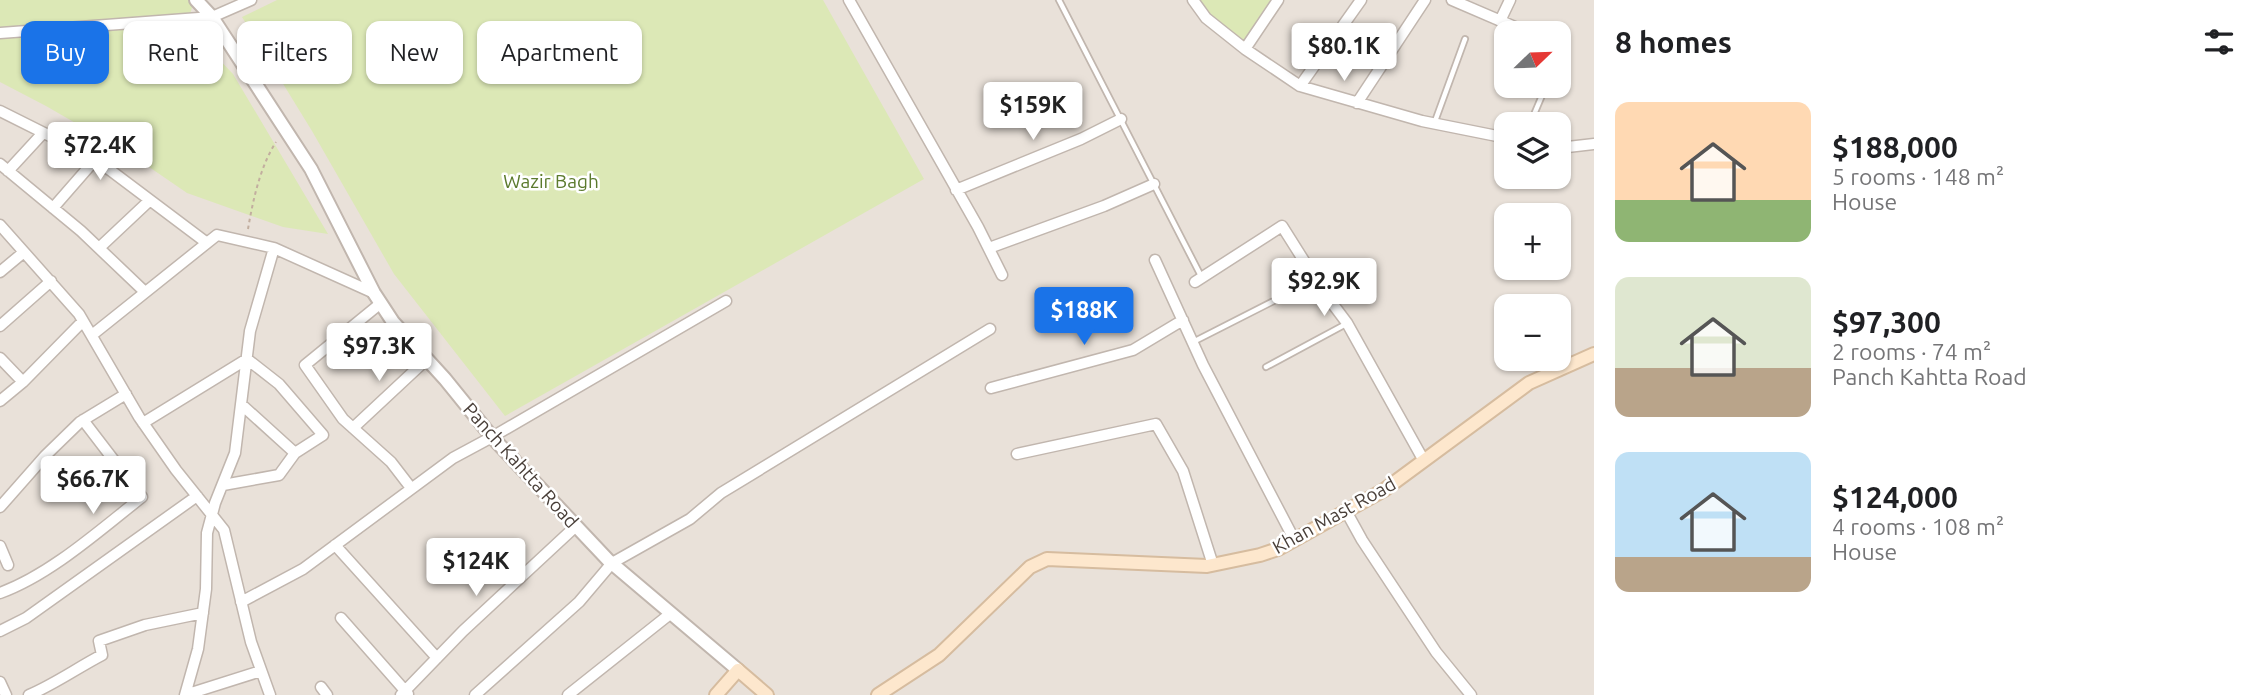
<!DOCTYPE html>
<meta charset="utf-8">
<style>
body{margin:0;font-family:Ubuntu,sans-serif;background:#f2f2f2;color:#202124;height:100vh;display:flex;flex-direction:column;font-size:26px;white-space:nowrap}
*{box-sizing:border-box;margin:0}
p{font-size:23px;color:#757577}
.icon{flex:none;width:38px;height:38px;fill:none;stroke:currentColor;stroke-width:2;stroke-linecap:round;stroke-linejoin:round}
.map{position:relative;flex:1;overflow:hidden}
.drawer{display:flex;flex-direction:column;background:#fff;width:665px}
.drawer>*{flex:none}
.banner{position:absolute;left:21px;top:21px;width:665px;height:63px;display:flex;gap:14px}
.needle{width:46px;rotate:67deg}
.fabs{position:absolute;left:1494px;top:21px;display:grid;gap:14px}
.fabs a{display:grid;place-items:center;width:77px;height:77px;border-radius:14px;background:#fff;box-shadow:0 2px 5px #0004;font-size:35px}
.price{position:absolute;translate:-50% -60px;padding:0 16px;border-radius:7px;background:#fff;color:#222;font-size:23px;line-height:46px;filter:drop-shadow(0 2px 4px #0008)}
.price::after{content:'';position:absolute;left:50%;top:42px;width:21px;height:16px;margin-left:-10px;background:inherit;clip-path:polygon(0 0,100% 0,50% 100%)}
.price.active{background:#1a73e8;color:#fff}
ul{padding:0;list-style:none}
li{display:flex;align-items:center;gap:21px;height:175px;padding:0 21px}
li span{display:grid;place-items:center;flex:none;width:196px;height:140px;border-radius:14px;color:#555}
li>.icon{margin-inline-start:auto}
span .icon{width:84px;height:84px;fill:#fffc;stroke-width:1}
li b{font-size:30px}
h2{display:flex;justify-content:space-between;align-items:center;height:84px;padding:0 21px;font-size:30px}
.tag{padding:0 24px;border-radius:14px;background:#fff;box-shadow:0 2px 5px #0004;font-size:24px;line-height:63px}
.tag.active{background:#1a73e8;color:#fff}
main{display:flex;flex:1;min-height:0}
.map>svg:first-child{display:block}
.residential{fill:#e9e1d9;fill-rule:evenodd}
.green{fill:#dce8b6}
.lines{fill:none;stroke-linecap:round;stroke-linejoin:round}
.service-casing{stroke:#c1b6ae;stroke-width:8}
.minor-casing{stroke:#c1b6ae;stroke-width:13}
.tertiary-casing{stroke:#c1b6ae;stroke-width:16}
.secondary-casing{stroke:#d6bc9f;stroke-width:16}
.path{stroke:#c2ae9f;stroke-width:2;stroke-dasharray:3.5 3.5;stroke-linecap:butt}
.service{stroke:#fff;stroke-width:4.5}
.minor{stroke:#fff;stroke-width:10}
.tertiary{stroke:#fff;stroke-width:12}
.secondary{stroke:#fde7cd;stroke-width:12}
.labels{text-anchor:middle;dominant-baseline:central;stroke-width:5;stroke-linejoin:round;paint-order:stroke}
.park-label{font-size:19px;fill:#5b7a2d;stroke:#fff}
.street-label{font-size:19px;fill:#493f39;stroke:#fff}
</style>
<main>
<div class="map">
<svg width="1594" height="695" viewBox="0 0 1594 695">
<rect width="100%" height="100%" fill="#f5f0eb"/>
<!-- residential -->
<path class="residential" d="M0 0H1594V695H0ZM1507 33H1559V86H1507ZM1507 124H1559V177H1507ZM1507 215H1559V268H1507ZM1507 306H1559V359H1507Z"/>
<!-- green -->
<path class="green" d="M0 0H194L187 26 233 74 328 234 283 227 187 193 136 158 46 106 0 82Z
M277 0H823L924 179 505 416 394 274 312 131 242 17Z
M1193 0H1279L1245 49Z"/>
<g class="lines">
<defs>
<path id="service" d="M1059 0 1201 276
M1434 124 1465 39
M1530 124 1546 86
M1193 342 1315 280
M1266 367 1346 324"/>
<path id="minor" d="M849 0 978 227 1002 275
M1193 0 1206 18 1245 49 1300 86 1422 121 1507 138
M1452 0 1529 33
M1500 21 1510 0
M0 33 212 17 251 0
M1559 46 1561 47
M1245 49 1278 0
M1300 86 1361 0
M1357 103 1425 0
M0 111 58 140 110 170 207 243
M1559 148 1594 144
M0 164 81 231 145 292
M8 171 43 133
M956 190 1081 139 1121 119
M53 208 94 161
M0 225 79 314 139 417 176 470 224 530 251 642 270 695
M99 248 149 201
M989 248 1104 206 1154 184
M1155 260 1203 365 1295 541
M0 272 24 252
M1195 282 1282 226 1323 291 1347 323 1424 461
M381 303 305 365 343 419 391 462 411 488
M0 326 51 281
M92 335 217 235 274 248 374 293
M0 358 23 382
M991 388 1133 350 1183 320
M0 401 23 382 83 321
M242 405 295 453
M143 423 247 359 279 384 323 435 295 453 279 475 223 485
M353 428 427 359
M1017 454 1156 424 1183 471 1213 565
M0 507 45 456 80 422 126 394
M1346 511 1362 540 1436 652 1471 695
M335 545 437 658
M0 546 8 565
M0 593C50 575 100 530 142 497L83 420
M241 602 303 569 453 458 492 437 726 301
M341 618 408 694
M0 631 26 618 197 496
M0 682 6 695
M321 687 327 695
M29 695C55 684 77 668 102 655L99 641 145 625 203 613
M185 695 198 649 206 589 207 533 215 503 235 453 250 331 274 248
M185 695 261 671
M401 695 463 631 576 526
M475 695 579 602 612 563 690 519 721 493 990 329
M568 695 670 614"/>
<path id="tertiary" d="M196 0 212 17 311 169 374 293 393 322 445 379 492 437 608 560 738 670"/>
<path id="secondary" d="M716 695 738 670 767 695
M878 695 939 655 1030 567 1047 559 1207 566 1260 555 1278 549 1384 490 1529 383 1594 354"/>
</defs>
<!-- service casing -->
<use href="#service" class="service-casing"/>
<!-- minor casing -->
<use href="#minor" class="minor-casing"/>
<!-- tertiary casing -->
<use href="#tertiary" class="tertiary-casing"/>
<!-- secondary casing -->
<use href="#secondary" class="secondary-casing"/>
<!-- path -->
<path class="path" d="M248 229C253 200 260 167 276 142"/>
<!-- service -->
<use href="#service" class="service"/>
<!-- minor -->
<use href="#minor" class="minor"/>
<!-- tertiary -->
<use href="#tertiary" class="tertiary"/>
<!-- secondary -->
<use href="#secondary" class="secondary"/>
</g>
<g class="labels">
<!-- park labels -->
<g class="park-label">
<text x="551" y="181">Wazir Bagh</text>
</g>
<!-- street labels -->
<g class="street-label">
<text transform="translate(521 465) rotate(48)">Panch Kahtta Road</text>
<text transform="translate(1334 515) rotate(-29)">Khan Mast Road</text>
</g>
</g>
</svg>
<div class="fabs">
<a><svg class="needle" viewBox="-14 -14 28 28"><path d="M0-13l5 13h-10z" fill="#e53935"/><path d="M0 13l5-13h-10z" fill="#757577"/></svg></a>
<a><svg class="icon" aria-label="layers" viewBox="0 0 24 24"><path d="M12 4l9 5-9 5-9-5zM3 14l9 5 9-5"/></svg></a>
<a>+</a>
<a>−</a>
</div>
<b class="price" style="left:1344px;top:83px">$80.1K</b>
<b class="price" style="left:1033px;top:142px">$159K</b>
<b class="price" style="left:100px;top:182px">$72.4K</b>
<b class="price" style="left:1324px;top:318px">$92.9K</b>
<b class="price active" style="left:1084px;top:347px">$188K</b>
<b class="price" style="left:379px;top:383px">$97.3K</b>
<b class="price" style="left:93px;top:516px">$66.7K</b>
<b class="price" style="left:476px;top:598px">$124K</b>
<div class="banner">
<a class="tag active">Buy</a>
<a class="tag">Rent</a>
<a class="tag">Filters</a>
<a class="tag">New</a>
<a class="tag">Apartment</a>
</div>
</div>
<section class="drawer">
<h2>8 homes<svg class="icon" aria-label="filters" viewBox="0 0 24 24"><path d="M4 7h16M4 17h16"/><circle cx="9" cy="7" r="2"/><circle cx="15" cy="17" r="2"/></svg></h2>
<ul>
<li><span style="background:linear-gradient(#ffd9b3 70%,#8fb573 0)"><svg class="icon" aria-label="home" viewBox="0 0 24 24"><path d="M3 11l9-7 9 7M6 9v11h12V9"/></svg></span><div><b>$188,000</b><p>5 rooms · 148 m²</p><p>House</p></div></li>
<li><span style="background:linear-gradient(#dfe7d0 65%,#b9a48a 0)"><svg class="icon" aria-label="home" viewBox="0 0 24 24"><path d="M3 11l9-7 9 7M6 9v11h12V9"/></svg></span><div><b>$97,300</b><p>2 rooms · 74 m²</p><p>Panch Kahtta Road</p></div></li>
<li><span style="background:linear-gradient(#bfe0f5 75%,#b9a48a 0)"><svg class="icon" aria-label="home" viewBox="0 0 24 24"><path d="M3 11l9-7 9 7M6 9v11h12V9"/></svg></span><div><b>$124,000</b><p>4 rooms · 108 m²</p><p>House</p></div></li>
</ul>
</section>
</main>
